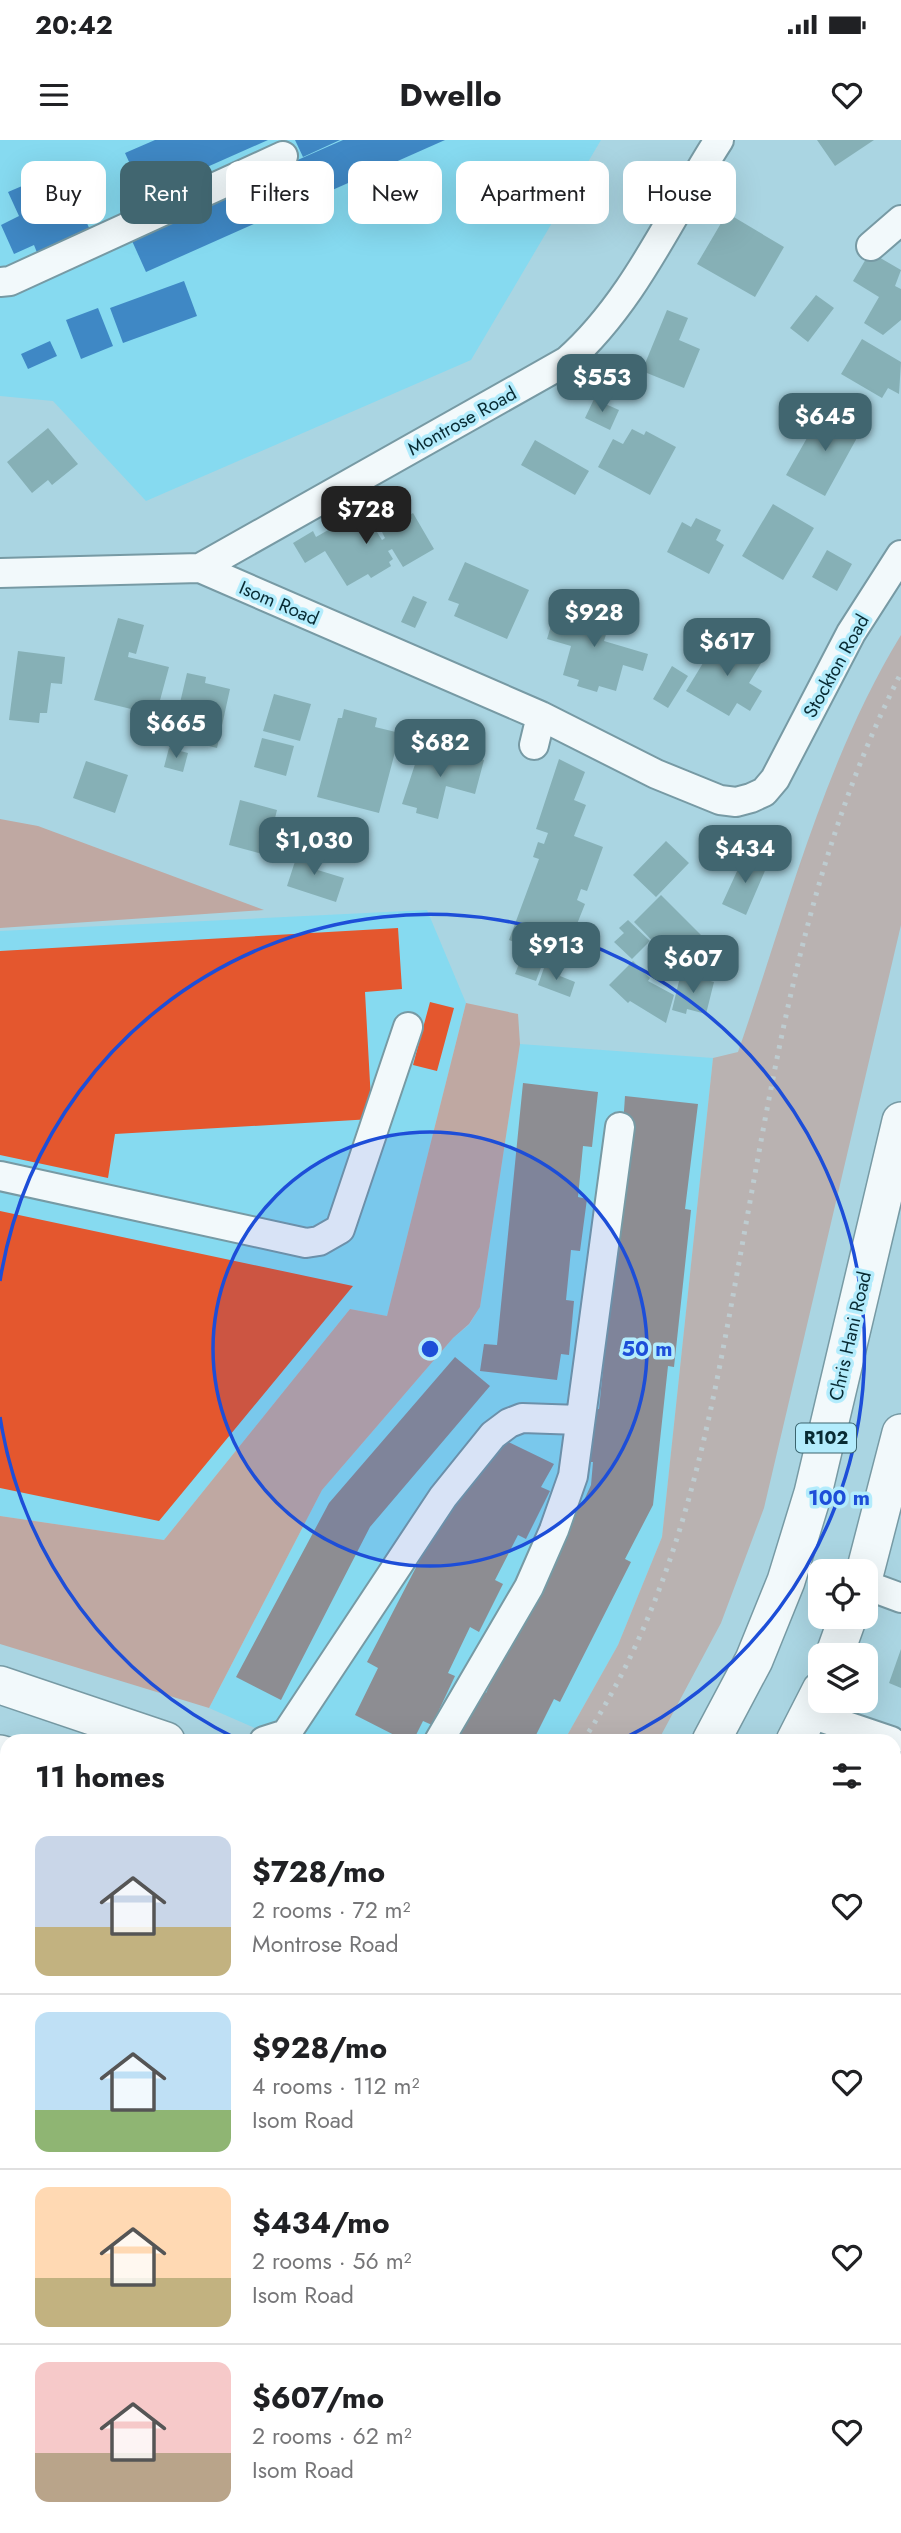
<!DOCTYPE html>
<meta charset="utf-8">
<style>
body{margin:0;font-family:Jost,sans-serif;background:#f2f2f2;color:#202124;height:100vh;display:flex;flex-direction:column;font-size:26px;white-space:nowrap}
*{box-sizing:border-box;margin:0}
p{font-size:23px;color:#757577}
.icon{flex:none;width:38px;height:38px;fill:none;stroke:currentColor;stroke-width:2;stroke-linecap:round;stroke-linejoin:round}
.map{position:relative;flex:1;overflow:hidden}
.side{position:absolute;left:0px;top:1594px;width:901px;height:800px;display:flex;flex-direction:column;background:#fff;border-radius:21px 21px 0 0;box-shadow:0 7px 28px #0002}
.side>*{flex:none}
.top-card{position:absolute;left:21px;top:21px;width:859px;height:63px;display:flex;gap:14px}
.buttons{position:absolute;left:808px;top:1419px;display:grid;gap:14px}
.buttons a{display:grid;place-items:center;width:70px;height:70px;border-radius:14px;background:#fff;box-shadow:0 7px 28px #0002;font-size:35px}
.price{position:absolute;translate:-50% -60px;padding:0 16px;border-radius:14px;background:#416670;color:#fff;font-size:23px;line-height:46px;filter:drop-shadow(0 2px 4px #0008)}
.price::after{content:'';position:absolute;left:50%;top:42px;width:21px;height:16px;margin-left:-10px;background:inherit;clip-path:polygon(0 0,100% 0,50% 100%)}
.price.on{background:#222;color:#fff}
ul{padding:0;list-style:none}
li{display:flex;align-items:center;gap:21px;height:175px;padding:0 35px}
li+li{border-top:2px solid #e0e0e0}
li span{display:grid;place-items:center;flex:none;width:196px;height:140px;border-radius:14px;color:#555}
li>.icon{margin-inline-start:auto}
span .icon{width:84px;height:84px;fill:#fffc;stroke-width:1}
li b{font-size:30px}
h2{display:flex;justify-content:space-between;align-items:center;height:84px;padding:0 35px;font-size:30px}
.chip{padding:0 24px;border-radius:14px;background:#fff;box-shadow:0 7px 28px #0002;font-size:24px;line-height:63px}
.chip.on{background:#416670;color:#fff}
.status{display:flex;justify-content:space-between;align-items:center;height:49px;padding:0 35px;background:#fff;direction:ltr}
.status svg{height:19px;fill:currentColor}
header{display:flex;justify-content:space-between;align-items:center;height:91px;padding:0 35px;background:#fff;font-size:32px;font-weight:700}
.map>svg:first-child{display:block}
.built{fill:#86daf0}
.green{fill:#b9b2b1}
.forest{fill:#bfa8a2}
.shops{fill:#e4572e}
.schools{fill:#3f88c5}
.industry{fill:#8d8d92}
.building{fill:#86b0b6}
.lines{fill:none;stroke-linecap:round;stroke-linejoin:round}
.minor-casing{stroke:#779aa4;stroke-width:32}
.major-casing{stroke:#779aa4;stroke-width:40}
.minor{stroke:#f2f9fb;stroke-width:28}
.major{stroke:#f2f9fb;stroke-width:37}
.rail{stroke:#beccd0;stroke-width:5;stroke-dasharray:3.5 7;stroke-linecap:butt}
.ring{fill:none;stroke:#1d4ed8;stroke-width:3.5}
.labels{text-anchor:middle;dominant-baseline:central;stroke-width:7;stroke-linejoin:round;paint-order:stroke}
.shield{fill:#b3ecfc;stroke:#3b656f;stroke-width:2}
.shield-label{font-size:18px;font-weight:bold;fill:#082b33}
.street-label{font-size:19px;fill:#082b33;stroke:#b3ecfc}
.centre{fill:#1d4ed8;stroke:#b3ecfc;stroke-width:3.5}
.ring-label{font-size:21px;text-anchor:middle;font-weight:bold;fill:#1d4ed8;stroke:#b3ecfc;stroke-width:7;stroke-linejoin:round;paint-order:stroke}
</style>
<div class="status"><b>20:42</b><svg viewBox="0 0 49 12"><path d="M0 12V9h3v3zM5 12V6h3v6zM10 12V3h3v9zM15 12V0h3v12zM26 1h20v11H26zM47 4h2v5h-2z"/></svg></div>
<header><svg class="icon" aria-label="menu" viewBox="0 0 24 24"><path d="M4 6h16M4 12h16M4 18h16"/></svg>Dwello<svg class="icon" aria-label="heart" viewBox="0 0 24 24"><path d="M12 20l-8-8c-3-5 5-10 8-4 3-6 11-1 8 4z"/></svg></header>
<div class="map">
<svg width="901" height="2393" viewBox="0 0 901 2393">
<rect width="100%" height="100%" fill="#aad5e2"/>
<!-- built -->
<path class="built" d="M0 0H601L471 220 146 361 53 261 0 256Z
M427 770 466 863 387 1176 350 1169 164 1400 0 1376V791Z
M520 904 713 918 662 1397 618 1505 564 1601H285L209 1568 322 1350 453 1198 469 1185 480 1167Z"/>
<!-- green -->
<path class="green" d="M901 495V785L764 1368 721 1483 658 1601H564L618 1505 662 1397 713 918 738 912C787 771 823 623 901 495Z"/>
<!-- forest -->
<path class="forest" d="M0 679 38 686 264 770 0 788Z
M466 863 518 874 520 904 480 1167 469 1184 453 1198 322 1350 209 1568 0 1504V1376L164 1400 350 1169 387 1176Z"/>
<!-- shops -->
<path class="shops" d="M398 788 402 849 365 852 372 979 115 994 108 1038 0 1015V811Z
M430 862 454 868 437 931 413 925Z
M0 1071 353 1146 159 1381 0 1348Z"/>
<!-- schools -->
<path class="schools" d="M155 0H268L144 55 125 13Z
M295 0H340L303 17Z
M343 0H445L267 79 250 41Z
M62 29 91 92 38 115 34 105 14 114 1 85 19 76 8 52Z
M247 39 265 79 146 132 128 92Z
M184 141 197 176 123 203 110 168Z
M98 168 113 206 81 219 66 180Z
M50 201 57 216 28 229 21 214Z"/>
<!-- industry -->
<path class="industry" d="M523 943 598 952 592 1007 583 1006 578 1057 587 1059 580 1111 571 1110 566 1160 574 1161 569 1215 561 1214 557 1240 480 1231 484 1204 497 1205Z
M625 956 698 964 685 1069 691 1070 674 1227 668 1226 653 1365 625 1419 631 1422 560 1562 554 1559 533 1601H461L454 1595 478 1549 486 1553 572 1363 581 1367 591 1345 593 1322H584L590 1268 599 1269 604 1219 595 1218 600 1164 611 1165Z
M455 1217 490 1246 370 1387 281 1560 236 1537 329 1363Z
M496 1296 554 1324 541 1347 550 1351 526 1399 518 1395 495 1440 503 1444 479 1492 470 1487 448 1533 455 1536 432 1585 423 1581 413 1601H406L355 1575 378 1528 367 1522 468 1327Z"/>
<!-- building -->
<path class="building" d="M817 0H874L835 26Z
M727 73 784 107 755 157 697 124Z
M870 112 901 130 895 146 901 149V180L883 195 864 183 879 157 853 141Z
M816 155 834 168 808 202 790 188Z
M667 170 688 178 679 200 700 209 684 248 642 231Z
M862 199 901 222 899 254 888 248 882 258 841 234Z
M594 259 619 270 610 290 585 278Z
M843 274 864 285 825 356 786 335 820 275 838 284Z
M48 288 78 324 52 345 48 340 32 353 7 322Z
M632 289 644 295 646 291 676 307 650 355 598 327 613 299 623 304Z
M535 300 589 331 575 355 521 325Z
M773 364 814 388 783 440 742 416Z
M363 370 382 400 385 398 382 392 413 373 434 409 403 427 392 409 388 411 393 419 389 422 391 426 371 438 368 434 347 446 325 411 305 423 293 403 313 391 316 397Z
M696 378 721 390 716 400 724 405 709 434 667 412 682 382 691 387Z
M827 410 852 424 837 451 812 437Z
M465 422 529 450 507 499 454 476 459 464 448 460Z
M413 456 427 462 415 488 401 482Z
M586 459 614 468 604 501 648 514 643 531 623 525 616 551 599 546 597 552 577 546 579 540 563 535 571 506 547 499 554 476 579 483Z
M118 478 144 485 136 514 129 512 128 517 169 527 156 575 94 560Z
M720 495 763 520 749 543 762 551 750 571 737 563 729 576 686 551Z
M18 511 65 517 62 544 51 543 47 573H40L39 583 9 580Z
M672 526 688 536 668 568 653 559Z
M187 533 206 537 205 543 230 549 217 608 172 597Z
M274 554 311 564 300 601 263 591Z
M344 569 377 578 375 587 400 593 379 673 317 657 338 578H342Z
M262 598 294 606 286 636 254 627Z
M421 606 442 611 441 616 452 619 454 612 484 620 475 654 446 646 438 679 416 673 417 668 402 664Z
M169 608 188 613 183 632 164 627Z
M559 619 585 632 574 660 586 665 574 696 603 707 587 751 581 749 577 760 585 764 575 789 564 784 552 816 509 800 539 719 533 717 538 702 544 704 548 693 536 689Z
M86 621 128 635 115 673 73 658Z
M240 660 277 670 266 715 229 705Z
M666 701 689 723 656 757 633 735Z
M300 706 317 711 311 728 344 738 336 762 287 746Z
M744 716 767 726 746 775 722 764Z
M661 755 704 798 676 825 634 782Z
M628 780 650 801 632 819 614 802 624 793 619 788Z
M532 820 542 825 536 841 515 834 520 821 530 825Z
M633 821 650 838 648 841 674 855 666 883 630 861 628 863 609 845Z
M545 825 562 831 560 836 575 842 570 857 538 845Z
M681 833 714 842 706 874 687 869 686 874 672 870Z
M901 1509V1548L889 1543Z
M901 1632V1677L894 1674V1644Z
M0 1701 7 1704V1840L0 1836Z
M894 1875 901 1878V1970L894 1985Z
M901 2118V2148L894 2145V2132Z
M7 2210V2272L0 2278V2217Z
M894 2271 901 2273V2344L894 2342Z
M246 2387H303L306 2393H232Z
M321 2387H386L380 2390 381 2393H324Z
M447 2387H518L523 2393H434Z"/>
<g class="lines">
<defs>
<path id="minor" d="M871 106 901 80
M0 142 10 141 283 16
M200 428 567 221C634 162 671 74 719 0
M0 433 200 428 541 576 656 634 720 660 736 662 751 658 764 652 775 639 851 493 901 415
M534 605 541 576
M0 1036 306 1103 319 1101 340 1089 408 887
M866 1445 901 1458
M811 1574 891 1601
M264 1601 286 1594 443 1357 493 1295 509 1283 522 1278 580 1280
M439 1601 529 1447 554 1390 573 1336 620 987
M894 1839 901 1842
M894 2044 901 2029
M756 2393 757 2387"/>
<path id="major" d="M865 1432 901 1293
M834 1516 848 1477
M0 1545 166 1601
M711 1601 754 1520 786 1441 813 1353 901 981
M795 1601 821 1550
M0 1614 7 1616
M0 2329 7 2323
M36 2393 42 2387"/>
</defs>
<!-- minor casing -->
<use href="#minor" class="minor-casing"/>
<!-- major casing -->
<use href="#major" class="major-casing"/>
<!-- minor -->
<use href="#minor" class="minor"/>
<!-- major -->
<use href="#major" class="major"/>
<!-- rail -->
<path class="rail" d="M583 1601C680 1452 709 1289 740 1117 776 919 808 715 901 533
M0 2016 7 2014"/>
</g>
<!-- distance rings -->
<circle cx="430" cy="1209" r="217" fill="#1d4ed8" fill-opacity=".12"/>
<g class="ring">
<circle cx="430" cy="1209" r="217"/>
<path d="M239 1600A435 435 0 0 1 0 1277M0 1141A435 435 0 1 1 621 1600"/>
</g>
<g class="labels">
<!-- shield labels -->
<rect class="shield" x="796" y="1283.5" width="60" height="29" rx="5"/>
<g class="shield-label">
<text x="826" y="1298">R102</text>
</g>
<!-- street labels -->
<g class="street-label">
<text transform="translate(462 281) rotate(-29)">Montrose Road</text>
<text transform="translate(279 463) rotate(23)">Isom Road</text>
<text transform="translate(836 526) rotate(-61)">Stockton Road</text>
<text transform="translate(850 1196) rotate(-77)">Chris Hani Road</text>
</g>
</g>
<circle cx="430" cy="1209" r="10" class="centre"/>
<g class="ring-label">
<text x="647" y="1216">50 m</text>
<text x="839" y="1365">100 m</text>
</g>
</svg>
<div class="buttons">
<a><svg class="icon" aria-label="locate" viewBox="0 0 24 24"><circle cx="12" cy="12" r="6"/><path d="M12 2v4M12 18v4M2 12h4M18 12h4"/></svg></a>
<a><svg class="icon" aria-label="layers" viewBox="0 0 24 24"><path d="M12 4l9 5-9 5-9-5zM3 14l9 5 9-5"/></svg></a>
</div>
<b class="price" style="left:602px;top:274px">$553</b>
<b class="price" style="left:825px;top:313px">$645</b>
<b class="price on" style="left:366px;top:406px">$728</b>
<b class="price" style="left:594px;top:509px">$928</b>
<b class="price" style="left:727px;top:538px">$617</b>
<b class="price" style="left:176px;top:620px">$665</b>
<b class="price" style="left:440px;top:639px">$682</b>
<b class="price" style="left:314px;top:737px">$1,030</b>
<b class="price" style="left:745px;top:745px">$434</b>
<b class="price" style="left:556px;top:842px">$913</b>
<b class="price" style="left:693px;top:855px">$607</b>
<div class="top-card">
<a class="chip">Buy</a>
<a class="chip on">Rent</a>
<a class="chip">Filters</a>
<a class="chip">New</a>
<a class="chip">Apartment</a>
<a class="chip">House</a>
</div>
<section class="side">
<h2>11 homes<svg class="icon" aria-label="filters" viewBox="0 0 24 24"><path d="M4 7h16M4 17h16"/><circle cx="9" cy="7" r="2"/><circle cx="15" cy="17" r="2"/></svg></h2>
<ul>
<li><span style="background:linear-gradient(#c9d6e8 65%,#c2b280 0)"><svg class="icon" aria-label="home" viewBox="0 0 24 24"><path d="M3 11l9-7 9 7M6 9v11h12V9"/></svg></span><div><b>$728/mo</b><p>2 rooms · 72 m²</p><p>Montrose Road</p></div><svg class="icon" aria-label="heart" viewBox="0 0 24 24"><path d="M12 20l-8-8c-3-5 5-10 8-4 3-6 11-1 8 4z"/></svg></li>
<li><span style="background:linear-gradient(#bfe0f5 70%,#8fb573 0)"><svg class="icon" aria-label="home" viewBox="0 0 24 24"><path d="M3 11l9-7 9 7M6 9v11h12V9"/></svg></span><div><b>$928/mo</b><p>4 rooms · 112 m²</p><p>Isom Road</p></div><svg class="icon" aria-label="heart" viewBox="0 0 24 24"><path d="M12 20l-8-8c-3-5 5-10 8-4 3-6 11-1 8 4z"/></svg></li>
<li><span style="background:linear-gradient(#ffd9b3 65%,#c2b280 0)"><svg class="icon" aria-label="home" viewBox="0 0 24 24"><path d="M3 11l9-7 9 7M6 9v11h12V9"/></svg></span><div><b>$434/mo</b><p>2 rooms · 56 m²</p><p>Isom Road</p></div><svg class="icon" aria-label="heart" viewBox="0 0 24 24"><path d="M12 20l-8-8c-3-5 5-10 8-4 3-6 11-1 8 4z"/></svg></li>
<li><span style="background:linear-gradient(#f6c9c9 65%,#b9a48a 0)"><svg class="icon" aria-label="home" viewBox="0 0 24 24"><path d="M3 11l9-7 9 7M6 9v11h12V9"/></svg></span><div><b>$607/mo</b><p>2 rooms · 62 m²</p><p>Isom Road</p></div><svg class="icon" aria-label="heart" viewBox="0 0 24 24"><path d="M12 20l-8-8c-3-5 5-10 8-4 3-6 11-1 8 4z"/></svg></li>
</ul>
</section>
</div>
